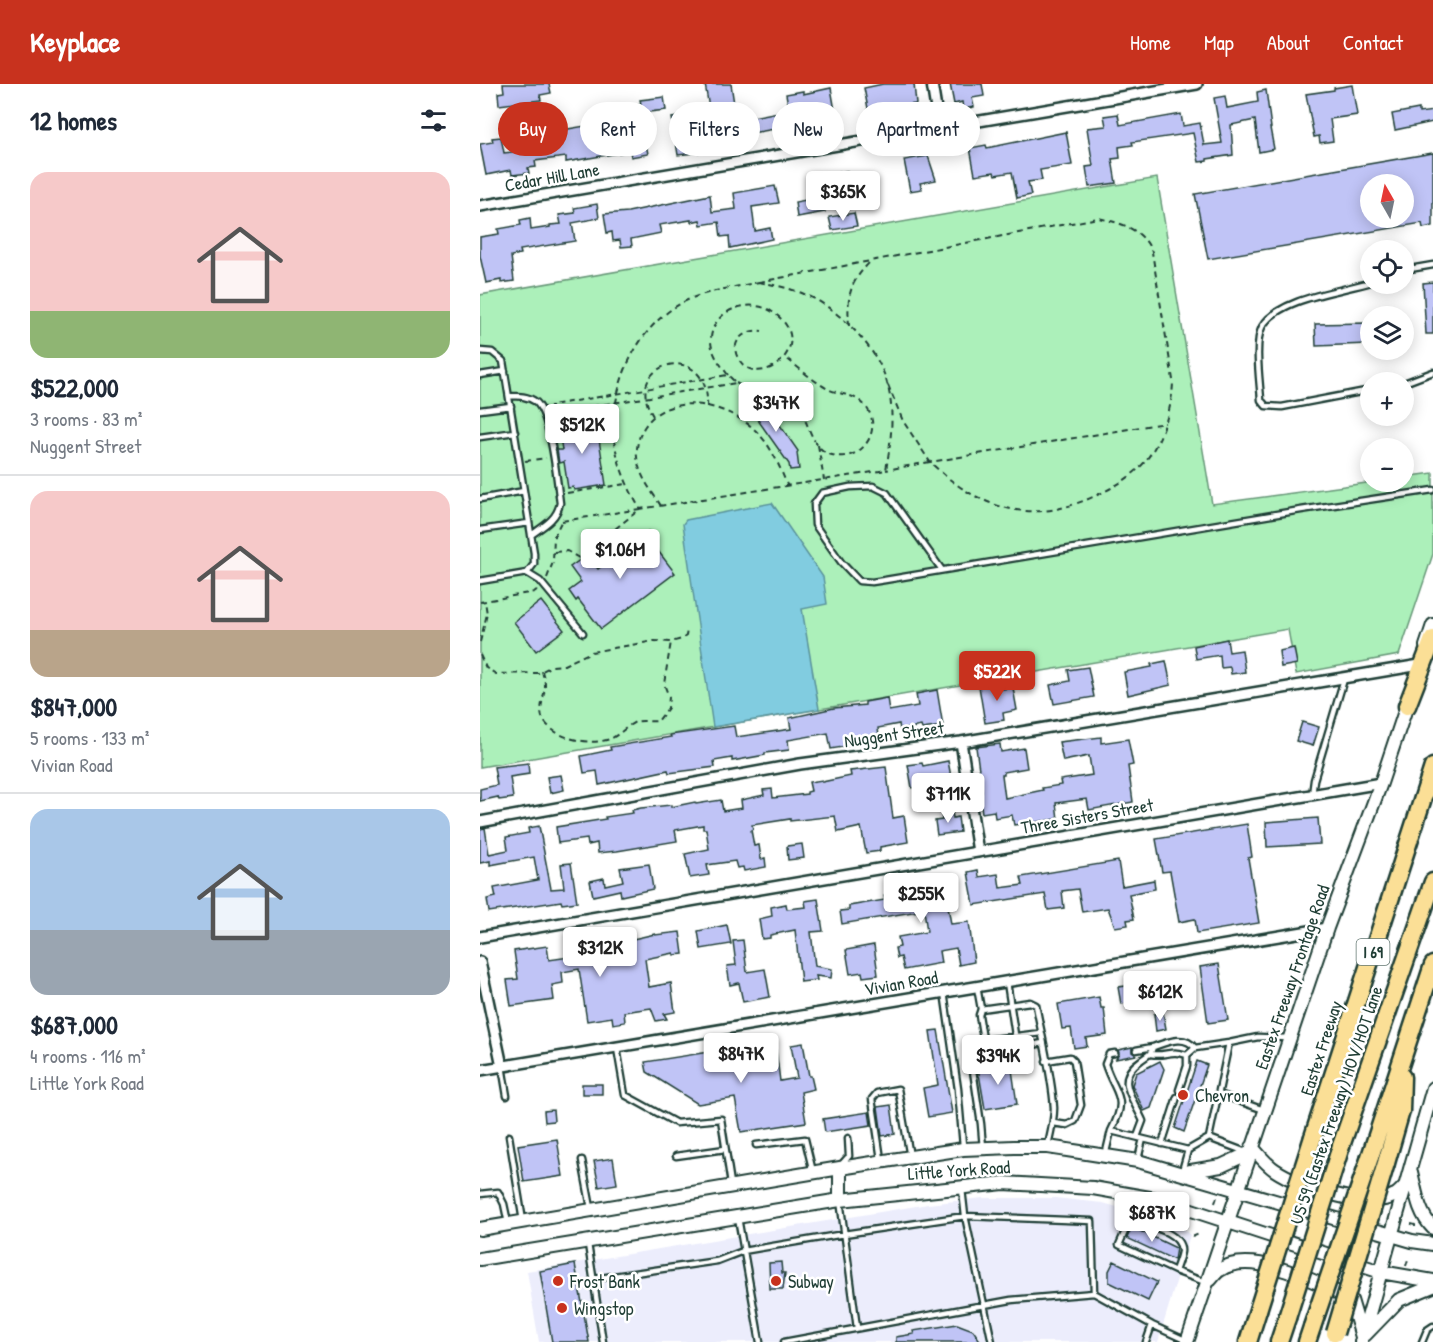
<!DOCTYPE html>
<meta charset="utf-8">
<style>
body{margin:0;font-family:"Patrick Hand",sans-serif;background:#f6f6f7;color:#1f2937;height:100vh;display:flex;flex-direction:column;font-size:22px;white-space:nowrap}
*{box-sizing:border-box;margin:0}
p{font-size:20px;color:#747a83}
.icon{flex:none;width:33px;height:33px;fill:none;stroke:currentColor;stroke-width:2;stroke-linecap:round;stroke-linejoin:round}
.map{position:relative;flex:1;overflow:hidden}
.drawer{display:flex;flex-direction:column;background:#fff;width:480px}
.drawer>*{flex:none}
.hud{position:absolute;left:18px;top:18px;width:570px;height:54px;display:flex;gap:12px}
.needle{width:39px;rotate:351deg}
.controls{position:absolute;left:880px;top:90px;display:grid;gap:12px}
.controls a{display:grid;place-items:center;width:54px;height:54px;border-radius:50%;background:#fff;box-shadow:0 3px 15px #0003;font-size:30px}
.price{position:absolute;translate:-50% -51px;padding:0 14px;border-radius:6px;background:#fff;color:#222;font-size:20px;line-height:39px;filter:drop-shadow(0 2px 3px #0008)}
.price::after{content:'';position:absolute;left:50%;top:36px;width:18px;height:14px;margin-left:-9px;background:inherit;clip-path:polygon(0 0,100% 0,50% 100%)}
.price.active{background:#c8321e;color:#fff}
ul{padding:0;list-style:none}
li{display:grid;align-content:center;gap:12px;height:318px;padding:0 30px}
li+li{border-top:2px solid #e0e1e3}
li span{display:grid;place-items:center;height:186px;border-radius:18px;color:#555}
li>.icon{margin-inline-start:auto}
span .icon{width:108px;height:108px;fill:#fffc;stroke-width:1}
li b{font-size:26px}
h2{display:flex;justify-content:space-between;align-items:center;height:72px;padding:0 30px;font-size:26px}
.chip{padding:0 21px;border-radius:27px;background:#fff;box-shadow:0 3px 15px #0003;font-size:21px;line-height:54px}
.chip.active{background:#c8321e;color:#fff}
header{display:flex;align-items:center;gap:36px;box-sizing:border-box;height:84px;padding:0 30px;background:#c8321e;color:#fff}
header strong{font-size:28px}
nav{display:flex;gap:33px;margin-inline-start:auto;font-size:21px}
main{display:flex;flex:1;min-height:0}
.map>svg:first-child{display:block}
.built{fill:#ecedfc}
.green{fill:#acf0ba;stroke:#669677;stroke-width:1.5}
.water{fill:#81cce0;stroke:#5a939b;stroke-width:1.5}
.building{fill:#c0c4f6;stroke:#1f3d34;stroke-width:1.5;fill-rule:evenodd}
.lines{fill:none;stroke-linecap:round;stroke-linejoin:round}
.service-casing{stroke:#1f3d34;stroke-width:9}
.minor-casing{stroke:#1f3d34;stroke-width:14}
.secondary-casing{stroke:#1f3d34;stroke-width:16}
.motorway-casing{stroke:#1f3d34;stroke-width:21}
.path{stroke:#1f3d34;stroke-width:2;stroke-dasharray:6 4.5;stroke-linecap:butt}
.service{stroke:#fff;stroke-width:4.5}
.minor{stroke:#fff;stroke-width:9}
.secondary{stroke:#fff;stroke-width:12}
.motorway{stroke:#fbdf96;stroke-width:16}
.motorway-bridge-casing{stroke:#1f3d34;stroke-width:21;stroke-linecap:butt}
.motorway-bridge{stroke:#fbdf96;stroke-width:16}
.poi-dot{fill:#c8321e;stroke:#fff;stroke-width:2}
.labels{text-anchor:middle;dominant-baseline:central;stroke-width:5;stroke-linejoin:round;paint-order:stroke}
.shield{fill:#fff;stroke:#627771;stroke-width:1.5}
.shield-label{font-size:16px;font-weight:bold;fill:#1f3d34}
.street-label{font-size:18px;fill:#1f3d34;stroke:#fff}
.poi-label{font-size:18px;fill:#1f3d34;stroke:#fff;text-anchor:start}
</style>
<header>
<strong>Keyplace</strong>
<nav><a>Home</a><a>Map</a><a>About</a><a>Contact</a></nav>
</header>
<main>
<section class="drawer">
<h2>12 homes<svg class="icon" aria-label="filters" viewBox="0 0 24 24"><path d="M4 7h16M4 17h16"/><circle cx="9" cy="7" r="2"/><circle cx="15" cy="17" r="2"/></svg></h2>
<ul>
<li><span style="background:linear-gradient(#f6c9c9 75%,#8fb573 0)"><svg class="icon" aria-label="home" viewBox="0 0 24 24"><path d="M3 11l9-7 9 7M6 9v11h12V9"/></svg></span><div><b>$522,000</b><p>3 rooms · 83 m²</p><p>Nuggent Street</p></div></li>
<li><span style="background:linear-gradient(#f6c9c9 75%,#b9a48a 0)"><svg class="icon" aria-label="home" viewBox="0 0 24 24"><path d="M3 11l9-7 9 7M6 9v11h12V9"/></svg></span><div><b>$847,000</b><p>5 rooms · 133 m²</p><p>Vivian Road</p></div></li>
<li><span style="background:linear-gradient(#a9c7e8 65%,#9aa5b1 0)"><svg class="icon" aria-label="home" viewBox="0 0 24 24"><path d="M3 11l9-7 9 7M6 9v11h12V9"/></svg></span><div><b>$687,000</b><p>4 rooms · 116 m²</p><p>Little York Road</p></div></li>
</ul>
</section>
<div class="map">
<svg width="953" height="1258" viewBox="0 0 953 1258">
<rect width="100%" height="100%" fill="#fff"/>
<filter id="ink" filterUnits="userSpaceOnUse"><feTurbulence type="fractalNoise" baseFrequency=".0167" numOctaves="2"/><feDisplacementMap in="SourceGraphic" scale="12" xChannelSelector="R" yChannelSelector="G"/><feConvolveMatrix kernelMatrix="1 2 1 2 8 2 1 2 1" color-interpolation-filters="sRGB"/></filter>
<g filter="url(#ink)">
<!-- built -->
<path class="built" d="M503 1114H575L623 1119 698 1140 710 1151 678 1258H59L47 1187 448 1120Z"/>
<!-- green -->
<path class="green" d="M677 94 732 420 894 398H924V393L953 389V470L919 571 816 590 808 545 0 683V211Z"/>
<!-- water -->
<path class="water" d="M292 419 343 493 347 520 322 525 339 625 233 643 203 440 206 436Z"/>
<!-- building -->
<path class="building" d="M23 0H69L71 9 60 11 61 16 19 21 18 9 24 8Z
M225 0H251L254 20 229 24Z
M403 0H434L436 20 411 23 412 29 405 31 406 38 391 40 384 4Z
M470 0H502L504 12 492 14 494 23 483 25 482 18 474 20Z
M872 1 877 31 850 35 853 57 840 59 839 52 834 53 826 10 854 6V4Z
M351 4 358 44 348 45 343 19 325 22 328 39 238 55 240 66 198 71 192 34 205 32 206 41 218 40V44L249 38 248 31 266 28 267 34 309 26 306 10 323 7V10Z
M786 6 791 44H790L794 65 779 68 775 36 751 41 753 71 727 75V77L719 78 713 49 652 58 653 61 639 63 640 74 632 75 636 99 609 103 606 83 613 82 607 44 626 42 624 32 638 30 640 41 701 30 703 42 720 39 724 61 742 59 734 14 745 12 747 24 778 18 777 8Z
M184 13 186 26 160 29 168 70 151 73 150 67 86 78V73L55 77 56 83 48 84 49 89 32 91 31 86 6 91 0 60 13 58 12 54 21 53 24 69 57 65 55 48 76 45V47L105 42 106 49 144 43 140 24 161 20 160 16Z
M939 25V29L953 27V38L915 46 912 30Z
M586 48 592 81 560 86 562 96 548 98 551 111 537 114 532 88 515 91 514 88 495 91 490 64 506 61 507 64Z
M953 69V142L943 144 942 139 728 175 715 110ZM891 100H924V134H891Z
M448 72 456 96 440 99 442 105 430 107 424 76Z
M367 87 370 107 349 111 346 91Z
M295 102 299 119 272 123 275 147 290 144 292 155 250 164 249 152 241 153 239 138 221 141 220 136 211 138V136L179 141 181 149 151 155 152 162 141 163 140 156 133 157 132 148 127 149 124 130 148 128 230 111 232 128 256 125 254 109Z
M342 113 345 128 317 133 315 118Z
M117 120 119 134 92 139 95 157 40 166 41 170 31 172 34 197 21 199V196L6 199 0 172V153L19 150 18 145 41 141 40 136 50 134 51 146 70 143V141L81 140 79 131 95 129 94 124Z
M374 129 377 142 352 146 349 133Z
M953 198V250H946L943 199Z
M887 239 888 260 836 262 835 240Z
M281 314 318 367 317 369 319 385 310 386 309 380 268 322Z
M116 336 126 401 94 406 93 403 88 404 84 378 79 379 77 366H82L79 346H84V341Z
M168 447 175 456 172 459 195 489 121 545 98 515 96 517 89 507 101 498 90 483 107 471 118 485Z
M61 517 84 546 56 567 34 538Z
M747 555 749 568 762 566 765 588 751 590 750 583 741 584 740 571 716 575 714 562Z
M814 564 817 580 801 583 799 567Z
M686 577 691 601 648 611 644 588 672 583 671 580Z
M608 583 614 613 574 620 570 601 590 597 588 586Z
M519 598 521 605 533 604 537 626 523 629 524 636 505 639 499 602Z
M457 606 463 642 442 645 441 642 420 646 419 640 398 644 399 653 386 655 387 659 351 665 348 649 308 656 309 666 285 669V671L252 677V674L234 677 235 683 189 689 188 686 119 701 117 687 104 689 101 672 131 666 130 663 191 653 190 651 254 642 256 653 311 645 309 634 354 624 385 621V618L407 614 409 627 438 622 436 610Z
M822 638 839 643 833 662 816 657Z
M621 653V659L648 655 653 681 648 682 653 718 609 726 607 715 576 719 578 735 534 741 532 731 515 734 514 727 502 729 499 708H502L496 663 520 660 521 668 544 664 547 684 524 688V691H522L525 714 563 706 562 704 581 701 580 696 612 691 609 672 583 677 579 658Z
M468 677 472 698 460 700 462 714 451 715 449 701 432 704 428 681 442 679 443 682Z
M48 679 49 690 30 693 33 714 19 716 18 713 0 717V705L17 701 14 683Z
M406 683 413 734 424 732 428 758 400 763V767L386 769 381 743 358 748 355 732 310 737V735L272 741 273 745 271 746 274 762 279 761 281 775 285 774 286 783 264 787 263 783 257 784 255 777 227 781 229 791 210 794 205 770 229 765 226 745H223V741L195 746 197 757 137 767 118 769 117 759 108 761 107 755 78 759 76 743 126 735 125 733 153 729 152 726 161 724 191 721V723L215 718 216 720 241 716 243 727 262 724 261 716 284 711 283 706 292 705 293 714 327 710V708L331 707 329 698 342 696V698L371 692 370 687Z
M81 691 84 706 70 709 67 693Z
M472 727 473 734 478 733 480 748 457 751 455 737 462 736 461 729Z
M838 734 840 760 787 763 786 738Z
M767 740 772 773 768 774 779 839 717 849 715 835 699 838 690 787 682 788 676 755Z
M59 742 71 805 84 804 81 780 91 779 97 818 82 820 81 817 9 828 7 815 16 813 14 804 58 796 54 773 10 781V777L0 779V745L5 744 9 770 28 766 26 753 49 749 48 744Z
M322 760 324 774 308 776 307 762Z
M638 777 642 802 674 796 675 805 649 810 654 835 647 836 648 841 635 843 628 824 602 828 598 805 582 807 584 824 568 826 565 810 494 821 488 788 498 786 499 793 518 790 520 804 543 801 541 793Z
M169 780 173 805 141 812 140 806 113 812 110 797 124 794 125 801 143 797 140 784Z
M463 793 471 840 489 838 494 878 479 881 476 864 459 867 461 879 424 886 421 873 417 874 415 864 420 863 418 853 447 848 444 826 362 840 360 827 369 826V822L405 816 404 812 430 807 429 799Z
M338 815 343 847 331 848 335 882 352 885 351 894 336 892 337 896 321 898 315 846 290 851V854L282 855 279 835 292 832 291 823 306 820 307 825 326 823 325 817Z
M247 841 251 860 221 865 218 847Z
M200 848 203 870 194 871V869L165 875 169 903 191 899 195 928 184 930 187 935 176 937 171 924 144 928 145 938 133 940 132 933 107 937 99 885 82 888 83 899 72 901 74 916 31 922 27 896 38 895 34 867 67 862 69 876 145 865 144 857 175 850V851Z
M263 856 267 888 285 885 290 913 263 918 259 899 250 901 247 882 256 881 253 857Z
M394 861 398 891 383 893 382 888 370 890 366 866Z
M739 880 748 936 728 939 720 883Z
M663 900 666 922 649 925 648 919 641 920 638 903Z
M619 913 621 924H624L627 951 606 954 607 962 594 964 591 944 582 945 578 920Z
M683 928 686 945 676 947 674 930Z
M458 946 472 1029 448 1033 443 1004 458 1001 450 947Z
M323 959 329 992H331L334 1005 321 1008 326 1038 261 1048 255 1014 218 1020 167 988 165 978 267 962 268 970 296 966 300 997 317 994 311 961Z
M652 963V968L656 971 636 975 639 970 638 966Z
M680 977 684 985 671 1024 664 1027 652 1001 656 989Z
M717 977 727 981 704 1048 695 1044Z
M531 979 537 1020 505 1025 498 984Z
M102 1000H122V1010H102Z
M411 1021 415 1050 402 1052 398 1023Z
M73 1026 74 1037 65 1038 64 1027Z
M389 1028 391 1041 345 1048 343 1035Z
M77 1055 83 1092 44 1098 38 1061Z
M133 1074 137 1100 119 1103 114 1077Z
M652 1143 696 1164 694 1176 647 1154Z
M634 1177 677 1198 668 1217 629 1198V1187Z
M301 1178 302 1189H305L303 1205H290L289 1179Z
M95 1180 109 1258H72L60 1187Z
M477 1240 493 1246 501 1258H416V1253L434 1250 433 1247Z"/>
<g class="lines">
<defs>
<path id="service" d="M924 186 953 181
M891 198C862 207 798 214 782 243 774 259 780 298 781 316L786 322 802 323 891 306
M0 267 12 268 23 277 54 469V480L47 489 0 497
M0 291 25 287
M924 299 953 288
M29 312C39 312 48 312 56 318 71 332 77 397 80 419 77 435 64 442 51 451
M0 326 31 322
M0 353 35 348
M0 415 44 407
M0 446 49 439
M462 486 407 409 393 402 370 403 342 409 334 420 335 441 361 478 379 497 392 498 405 496 821 426 953 406
M47 489 60 497 103 549
M832 711 834 696 864 595
M527 898 537 964 563 959
M497 903 501 925
M464 908 478 1005 483 1062
M561 949 506 956 503 955 499 931 501 925 550 918 556 921C562 953 572 992 574 1024 574 1036 571 1048 568 1061
M137 964 145 1011 196 1039 241 1035 251 1100
M656 966 673 963
M671 970C685 973 690 965 707 971L715 964 749 959
M566 977 590 973 594 977 601 1021 595 1037 587 1041 573 1039
M22 982 27 1012
M699 1006 707 982V971
M739 1010 784 1026
M631 1047C649 1012 636 1013 625 980L629 970 635 969
M29 1052 43 1137
M657 1053 663 1037C653 1014 634 995 660 977 666 972 671 971 673 963 687 958 705 950 715 964
M729 1054 766 1068
M682 1060 697 1013
M276 1061 325 1055 333 1088
M503 1064 501 1040 492 980 494 974 503 969 537 964
M196 1072 245 1065
M625 1072 631 1047 708 1066 729 1054 749 959 778 953 809 954
M401 1075 392 1015 397 1009 418 1005 430 1073
M658 1075 663 1055
M102 1076 111 1124
M361 1081 369 1072 368 1054
M702 1087 708 1066
M482 1105 485 1132 512 1258
M0 1110 18 1108 24 1120 28 1139
M653 1113 650 1136C664 1141 703 1147 701 1168 700 1174 697 1181 695 1187L725 1198
M360 1116 377 1244
M258 1134 280 1258
M650 1136 639 1161 695 1187
M108 1160 123 1258
M113 1195 237 1177 263 1167 364 1150 485 1132 612 1137 614 1209 672 1241 666 1258
M672 1241 705 1256
M304 1258 531 1216 614 1209
M942 1258 947 1246 953 1242"/>
<path id="minor" d="M452 0 459 44
M0 122 717 0
M481 658 498 768
M0 738 320 680 481 658 940 581
M0 853 901 699
M0 878 22 982
M0 986 847 844"/>
<path id="secondary" d="M946 562 953 541
M772 1063C779 1071 786 1080 795 1086 819 1102 888 1127 915 1111 919 1109 922 1105 925 1102
M705 1088 741 1082 769 1069
M931 1088C936 1108 938 1129 953 1144
M360 1116V1084
M0 1145 360 1084 483 1065 534 1063H568L658 1077 932 1157 953 1160
M0 1175 360 1116 524 1099 613 1104 681 1116 901 1188 953 1197
M730 1196C733 1193 736 1188 740 1186 771 1164 843 1200 871 1216L882 1253
M885 1251 919 1216 953 1202
M707 1258 847 844 901 699 929 615
M881 1258 953 1004"/>
<path id="motorway" d="M927 622 953 555
M833 1053 953 683
M861 1062 953 798
M890 1073 953 881
M906 1079 921 1027 922 993
M768 1258 778 1226
M799 1258 807 1234
M827 1258 832 1243"/>
</defs>
<!-- service casing -->
<use href="#service" class="service-casing"/>
<!-- minor casing -->
<use href="#minor" class="minor-casing"/>
<!-- secondary casing -->
<use href="#secondary" class="secondary-casing"/>
<!-- motorway casing -->
<use href="#motorway" class="motorway-casing"/>
<!-- path -->
<path class="path" d="M279 198 618 134C642 139 662 145 672 168L693 296C693 324 680 364 659 384 646 397 630 405 613 413 592 422 569 429 546 427 507 424 477 404 450 378L406 386
M279 198C294 201 310 204 324 210 357 223 398 264 407 299 415 327 411 357 406 386L160 425C146 401 136 376 133 348 132 341 134 333 135 325 141 279 167 233 212 214 233 206 257 203 279 198Z
M369 242C367 211 369 199 391 177
M248 291C240 280 230 268 231 254 233 225 270 214 291 227 341 258 282 308 260 277 247 260 264 244 282 247
M256 299C260 301 264 304 269 305 280 309 304 309 313 316 329 330 328 365 352 371 386 380 407 338 380 317 371 310 359 310 350 306 334 298 319 284 305 273
M408 301 423 337 450 378 685 339
M71 328V321L248 291 256 299 71 329
M173 332C139 277 231 254 227 323
M338 361 344 396
M45 377 66 374
M87 409 146 400
M181 422C171 406 159 392 157 373 156 362 159 351 165 342 189 306 248 320 275 346 291 361 299 381 307 401
M82 437 160 425
M74 468 87 467 99 474 160 425
M67 494 73 478 74 452 83 434
M0 518 54 508 58 505
M0 558 7 530 5 517
M0 571 6 584 16 590 58 589 72 582 84 581 111 568 174 557 191 558 202 555 206 552 207 546
M62 587C63 592 65 596 65 601 65 611 59 623 62 633 71 655 113 663 132 654 140 650 147 642 155 638 161 636 172 638 178 637L188 624 189 613 184 600 191 558
M735 1119 737 1113
M931 1140 935 1141V1145
M712 1153 719 1150
M926 1182 929 1172"/>
<!-- service -->
<use href="#service" class="service"/>
<!-- minor -->
<use href="#minor" class="minor"/>
<!-- secondary -->
<use href="#secondary" class="secondary"/>
<!-- motorway -->
<use href="#motorway" class="motorway"/>
<defs>
<path id="motorway-bridge" d="M778 1226 833 1053
M807 1234 861 1062
M832 1243 890 1073
M855 1249 906 1079"/>
</defs>
<!-- motorway-bridge casing -->
<use href="#motorway-bridge" class="motorway-bridge-casing"/>
<!-- motorway-bridge -->
<use href="#motorway-bridge" class="motorway-bridge"/>
</g>
</g>
<!-- markers -->
<g class="poi-dot">
<circle cx="703" cy="1011" r="6"/>
<circle cx="78" cy="1197" r="6"/>
<circle cx="296" cy="1197" r="6"/>
<circle cx="82" cy="1224" r="6"/>
</g>
<g class="labels">
<!-- shield labels -->
<rect class="shield" x="876.5" y="855" width="33" height="26" rx="4.5"/>
<g class="shield-label">
<text x="893" y="868">I 69</text>
</g>
<!-- street labels -->
<g class="street-label">
<text transform="translate(72 93) rotate(-10)">Cedar Hill Lane</text>
<text transform="translate(414 650) rotate(-8)">Nuggent Street</text>
<text transform="translate(607 732) rotate(-10)">Three Sisters Street</text>
<text transform="translate(812 893) rotate(-71)">Eastex Freeway Frontage Road</text>
<text transform="translate(421 899) rotate(-10)">Vivian Road</text>
<text transform="translate(841 964) rotate(-72)">Eastex Freeway</text>
<text transform="translate(856 1021) rotate(-71)">US 59 (Eastex Freeway) HOV/HOT lane</text>
<text transform="translate(479 1086) rotate(-4)">Little York Road</text>
</g>
<!-- poi labels -->
<g class="poi-label">
<text x="715" y="1011">Chevron</text>
<text x="90" y="1197">Frost Bank</text>
<text x="308" y="1197">Subway</text>
<text x="94" y="1224">Wingstop</text>
</g>
</g>
</svg>
<div class="controls">
<a><svg class="needle" viewBox="-14 -14 28 28"><path d="M0-13l5 13h-10z" fill="#e53935"/><path d="M0 13l5-13h-10z" fill="#747a83"/></svg></a>
<a><svg class="icon" aria-label="locate" viewBox="0 0 24 24"><circle cx="12" cy="12" r="6"/><path d="M12 2v4M12 18v4M2 12h4M18 12h4"/></svg></a>
<a><svg class="icon" aria-label="layers" viewBox="0 0 24 24"><path d="M12 4l9 5-9 5-9-5zM3 14l9 5 9-5"/></svg></a>
<a>+</a>
<a>−</a>
</div>
<b class="price" style="left:363px;top:138px">$365K</b>
<b class="price" style="left:296px;top:349px">$347K</b>
<b class="price" style="left:102px;top:371px">$512K</b>
<b class="price" style="left:140px;top:496px">$1.06M</b>
<b class="price active" style="left:517px;top:618px">$522K</b>
<b class="price" style="left:468px;top:740px">$711K</b>
<b class="price" style="left:441px;top:840px">$255K</b>
<b class="price" style="left:120px;top:894px">$312K</b>
<b class="price" style="left:680px;top:938px">$612K</b>
<b class="price" style="left:261px;top:1000px">$847K</b>
<b class="price" style="left:518px;top:1002px">$394K</b>
<b class="price" style="left:672px;top:1159px">$687K</b>
<div class="hud">
<a class="chip active">Buy</a>
<a class="chip">Rent</a>
<a class="chip">Filters</a>
<a class="chip">New</a>
<a class="chip">Apartment</a>
</div>
</div>
</main>
